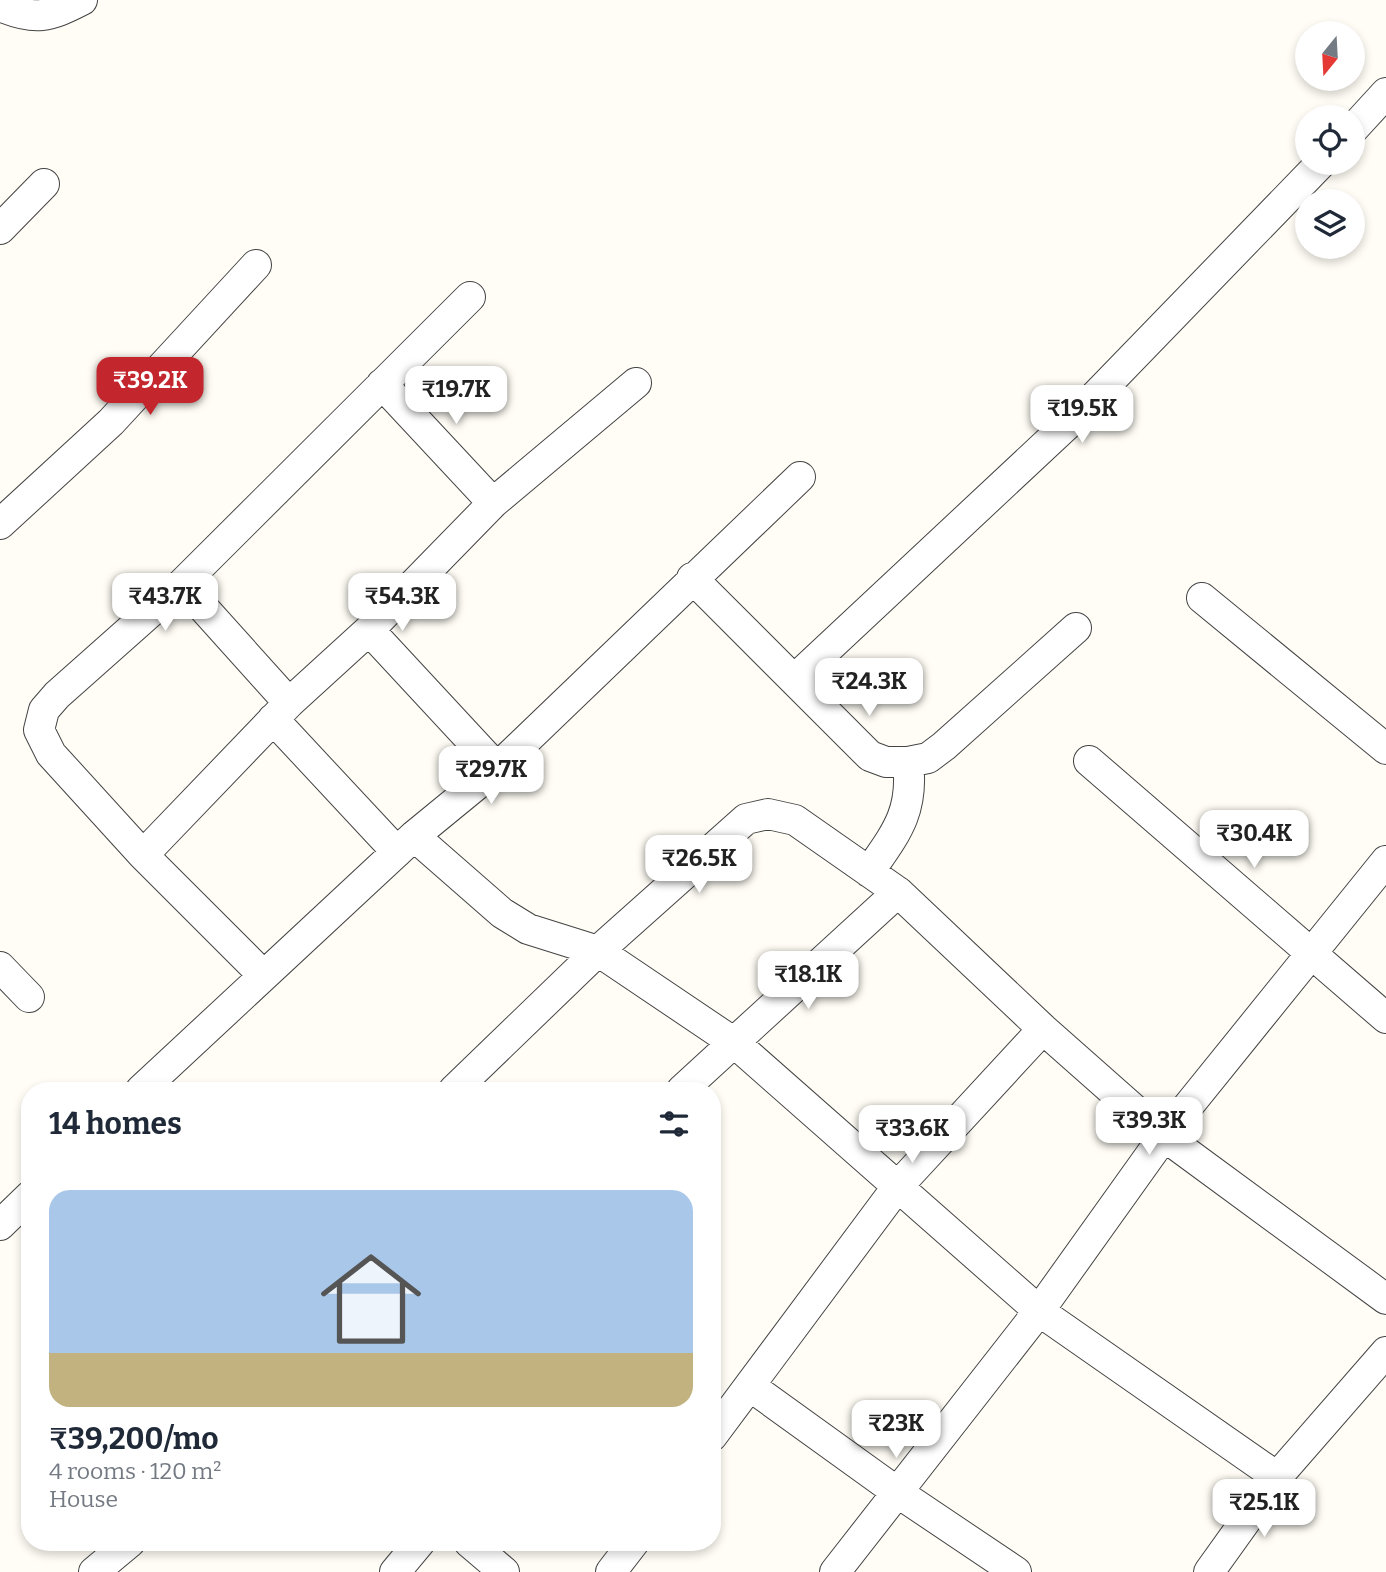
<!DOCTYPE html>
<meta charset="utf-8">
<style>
body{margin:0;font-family:Bitter,serif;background:#f6f6f7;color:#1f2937;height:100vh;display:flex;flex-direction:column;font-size:26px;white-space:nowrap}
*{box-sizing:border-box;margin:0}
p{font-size:23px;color:#747a83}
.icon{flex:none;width:38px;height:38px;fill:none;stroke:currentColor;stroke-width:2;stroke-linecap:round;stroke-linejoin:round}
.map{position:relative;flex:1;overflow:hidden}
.side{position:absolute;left:21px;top:1082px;width:700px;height:469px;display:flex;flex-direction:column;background:#fff;border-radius:28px;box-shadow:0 4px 10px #0003}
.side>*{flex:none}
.needle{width:46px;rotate:198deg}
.buttons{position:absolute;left:1295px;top:21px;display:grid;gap:14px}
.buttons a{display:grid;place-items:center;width:70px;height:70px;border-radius:50%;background:#fff;box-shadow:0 4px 10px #0003;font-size:35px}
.price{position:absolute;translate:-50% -60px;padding:0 16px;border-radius:14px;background:#fff;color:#222;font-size:23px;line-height:46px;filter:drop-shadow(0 2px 4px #0008)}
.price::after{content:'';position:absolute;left:50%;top:42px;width:21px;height:16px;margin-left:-10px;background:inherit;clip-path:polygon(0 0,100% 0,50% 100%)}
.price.selected{background:#c4262e;color:#fff}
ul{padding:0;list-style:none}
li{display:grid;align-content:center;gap:14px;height:371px;padding:0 28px}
li span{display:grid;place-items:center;height:217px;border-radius:21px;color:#555}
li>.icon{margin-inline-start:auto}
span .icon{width:126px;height:126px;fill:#fffc;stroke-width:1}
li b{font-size:30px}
h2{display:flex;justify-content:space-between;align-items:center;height:84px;padding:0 28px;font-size:30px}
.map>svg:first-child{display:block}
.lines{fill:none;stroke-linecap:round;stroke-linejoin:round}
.minor-casing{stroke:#444;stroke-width:32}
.minor{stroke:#fff;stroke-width:30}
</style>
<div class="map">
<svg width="1386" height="1572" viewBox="0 0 1386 1572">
<rect width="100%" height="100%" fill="#fffdf5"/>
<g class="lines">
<defs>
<path id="minor" d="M0 6C35 21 49 17 82 0
M1353 129 1386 93
M0 229 44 184
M382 384 493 503
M0 524 111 422 256 265
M692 578 870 756 886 762H908C914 812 896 833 869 872
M182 584 289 703
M1202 598 1386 749
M369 630 497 768
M795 679 1073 419 1321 163
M273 719 397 852
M1089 761 1386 1018
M908 762 928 758 944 746 1076 628
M414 836 502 913 528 929 598 951 736 1044 1039 1311 1277 1477 1386 1352
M143 855 289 703 369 630 493 503 636 383
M0 967 29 997
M263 975 143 855 51 754 39 730 44 710 57 695 182 584 470 297
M141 1090 414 836 497 768 800 477
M454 1090 598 951 746 819 768 814 795 820 898 892 1043 1029 1164 1136 1386 1299
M682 1090 898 892
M0 1225 30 1196
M750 1386 897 1492 1016 1572
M712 1436 898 1186 1043 1029
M469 1542 504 1572
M94 1572 130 1542
M395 1572 420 1542
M611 1572 634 1542
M835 1572 1039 1311 1164 1136 1386 861
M1209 1572 1277 1477"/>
</defs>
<!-- minor casing -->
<use href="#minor" class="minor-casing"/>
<!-- minor -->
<use href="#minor" class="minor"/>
</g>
</svg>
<div class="buttons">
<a><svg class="needle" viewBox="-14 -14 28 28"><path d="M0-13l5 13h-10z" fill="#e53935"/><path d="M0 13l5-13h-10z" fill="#747a83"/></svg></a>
<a><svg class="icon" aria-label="locate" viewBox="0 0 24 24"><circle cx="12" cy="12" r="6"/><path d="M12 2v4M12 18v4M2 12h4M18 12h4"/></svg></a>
<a><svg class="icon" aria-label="layers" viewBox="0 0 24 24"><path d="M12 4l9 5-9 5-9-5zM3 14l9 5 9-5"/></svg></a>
</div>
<b class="price selected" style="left:150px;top:417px">₹39.2K</b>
<b class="price" style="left:456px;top:426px">₹19.7K</b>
<b class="price" style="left:1082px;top:445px">₹19.5K</b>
<b class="price" style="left:165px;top:633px">₹43.7K</b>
<b class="price" style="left:402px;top:633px">₹54.3K</b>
<b class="price" style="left:869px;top:718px">₹24.3K</b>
<b class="price" style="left:491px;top:806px">₹29.7K</b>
<b class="price" style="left:1254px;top:870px">₹30.4K</b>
<b class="price" style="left:699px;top:895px">₹26.5K</b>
<b class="price" style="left:808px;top:1011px">₹18.1K</b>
<b class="price" style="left:1149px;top:1157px">₹39.3K</b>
<b class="price" style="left:912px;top:1165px">₹33.6K</b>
<b class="price" style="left:896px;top:1460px">₹23K</b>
<b class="price" style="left:1264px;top:1539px">₹25.1K</b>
<section class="side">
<h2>14 homes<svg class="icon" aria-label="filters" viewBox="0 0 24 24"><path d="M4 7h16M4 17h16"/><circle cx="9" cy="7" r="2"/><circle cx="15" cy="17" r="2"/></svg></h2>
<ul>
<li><span style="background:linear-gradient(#a9c7e8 75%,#c2b280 0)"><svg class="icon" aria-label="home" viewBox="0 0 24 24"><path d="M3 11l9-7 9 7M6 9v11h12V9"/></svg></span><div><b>₹39,200/mo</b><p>4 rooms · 120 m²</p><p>House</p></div></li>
</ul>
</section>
</div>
